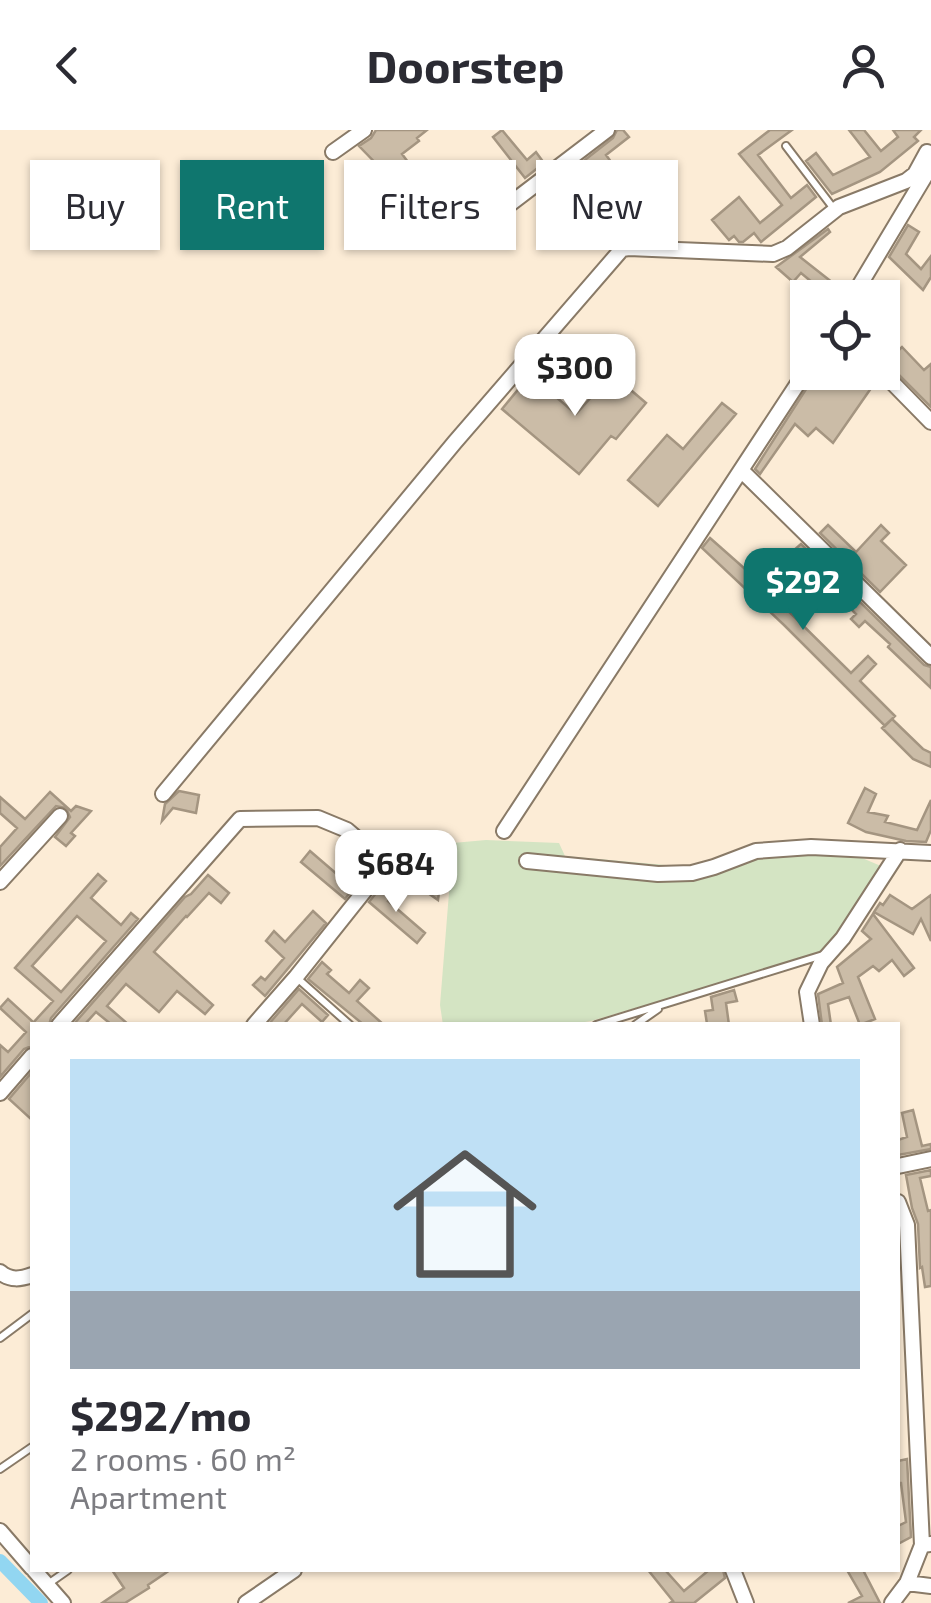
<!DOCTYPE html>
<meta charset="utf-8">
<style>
body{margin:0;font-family:"Exo 2",sans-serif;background:#f7f7f7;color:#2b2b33;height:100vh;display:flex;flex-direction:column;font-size:38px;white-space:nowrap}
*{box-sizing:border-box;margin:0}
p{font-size:32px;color:#7c7c81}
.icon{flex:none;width:55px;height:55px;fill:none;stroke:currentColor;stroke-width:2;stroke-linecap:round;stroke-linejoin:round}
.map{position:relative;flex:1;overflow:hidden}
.side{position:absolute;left:30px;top:892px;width:870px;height:550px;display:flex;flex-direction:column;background:#fff;border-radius:0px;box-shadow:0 2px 8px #0004}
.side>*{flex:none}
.banner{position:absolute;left:30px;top:30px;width:872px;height:90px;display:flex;gap:20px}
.buttons{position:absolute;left:790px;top:150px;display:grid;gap:20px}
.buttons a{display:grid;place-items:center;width:110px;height:110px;border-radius:0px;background:#fff;box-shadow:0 2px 8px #0004;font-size:50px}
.price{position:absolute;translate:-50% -85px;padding:0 22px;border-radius:20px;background:#fff;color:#222;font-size:32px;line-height:65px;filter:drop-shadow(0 2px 5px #0008)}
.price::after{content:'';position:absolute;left:50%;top:60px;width:30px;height:22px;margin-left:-15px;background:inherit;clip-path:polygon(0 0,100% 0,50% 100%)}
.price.active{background:#0f766e;color:#fff}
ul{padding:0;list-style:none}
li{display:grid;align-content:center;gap:20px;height:530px;padding:0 40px}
li span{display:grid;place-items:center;height:310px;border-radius:0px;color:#555}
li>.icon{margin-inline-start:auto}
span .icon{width:180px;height:180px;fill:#fffc;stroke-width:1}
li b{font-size:42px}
.pill{padding:0 35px;border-radius:0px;background:#fff;box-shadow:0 2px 8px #0004;font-size:35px;line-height:90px}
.pill.active{background:#0f766e;color:#fff}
header{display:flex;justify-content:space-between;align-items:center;height:130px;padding:0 40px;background:#fff;font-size:45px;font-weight:700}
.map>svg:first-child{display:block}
.green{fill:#d4e4c3}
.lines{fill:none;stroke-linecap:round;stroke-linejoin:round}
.canal{stroke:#92d6f1;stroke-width:14}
.building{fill:#cbbca7;stroke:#a49581;stroke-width:2.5;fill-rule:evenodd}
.service-casing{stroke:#897a67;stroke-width:10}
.minor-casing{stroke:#897a67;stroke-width:18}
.service{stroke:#fff;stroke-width:6}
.minor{stroke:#fff;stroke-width:14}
</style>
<header><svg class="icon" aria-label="back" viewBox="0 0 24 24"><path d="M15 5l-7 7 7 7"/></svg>Doorstep<svg class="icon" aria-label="person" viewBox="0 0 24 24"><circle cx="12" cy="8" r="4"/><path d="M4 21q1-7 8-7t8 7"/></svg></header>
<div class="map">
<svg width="931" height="1473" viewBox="0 0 931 1473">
<rect width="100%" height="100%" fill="#fcecd6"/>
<!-- green -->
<path class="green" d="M486 710 559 713 565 726 688 737 739 720 857 712 855 725 888 739 835 820 591 891 567 895H443L440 875 453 713Z"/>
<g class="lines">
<!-- canal -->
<path class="canal" d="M0 1431 41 1473"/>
</g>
<!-- building -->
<path class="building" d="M376 0H427L417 8 419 11 402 24 414 40 396 54 359 16 371 8Z
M502 0 527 30 536 22 544 33 525 48 493 7Z
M617 0H623L629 7 606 25 625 51 615 58 596 32 572 50 594 80 604 73 611 83 601 90 611 104 602 110 558 51 613 8Z
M770 0H792L758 25 791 68 807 55 816 67 761 112 754 103 743 112H739L734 106 729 110 712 90 739 67 760 93 782 75 739 24Z
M849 0H864L881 21 898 7 893 0H921L914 7 918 11 880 42 832 64 806 31 816 23 833 45 870 27Z
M908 95 919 102 906 124 921 139 931 126V147L923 160 889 127Z
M828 99 830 102 800 127 833 153 825 163 801 143 793 152 776 137Z
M902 217 924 240 931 234V277L886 232Z
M817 242H872L876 251 833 313 816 298 808 306 795 294 760 344 755 339Z
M612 244 646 273 616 309 611 306 579 344 502 279 530 245 576 284Z
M722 273 736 284 658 376 628 350 667 305 683 319Z
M828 395 856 422 881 395 889 403 881 411 906 435 880 462 820 403Z
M710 408 762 454 768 447 777 456 770 463 851 543 868 526 876 534 860 551 895 586 885 596 784 495 702 418Z
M801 414 924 535 931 537V558L888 517 890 514 865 491 859 497 851 489 856 484 793 421Z
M892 589 923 619 931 623V637L913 629 882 598Z
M865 658 876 664 868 682 888 686 885 692 917 700 931 670V700L926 712 906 711 866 702 848 693Z
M179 661 199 665 196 683 173 678 162 691 165 674Z
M50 662 71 681 76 676 91 681 71 703 75 706 66 716 55 707 70 687 66 678 56 676 0 736V717L17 698 0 683V667L25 689Z
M310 721 346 752 365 730 370 734 368 739 345 769 301 732Z
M399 727 442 739 438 770 392 738Z
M98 744 106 751 91 768 121 795 131 783 138 789 51 888 49 895H32V916L24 919 0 947V915L8 922 26 902 0 878 8 869 32 891V894L53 871 15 838ZM77 786 106 811 61 862 32 836Z
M208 745 229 763 221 773 209 763 187 787 186 786 154 822 213 875 205 884 177 861 159 882 126 854 107 876 129 895H112L96 882 84 895H73L185 767 191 764Z
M381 757 392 766 388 771 425 803 417 813 369 772Z
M890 765 912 779 931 765V811L921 789 913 804 874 782 880 773 883 775Z
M313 781 326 793 265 866 253 855 261 847 265 850 284 828 266 811 274 801 285 812Z
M873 784 914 838 904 846 892 830 879 841 873 836 858 847 875 889 860 895 849 867 828 874 831 895H822L818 864 843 853 837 837 871 809 862 801Z
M322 832 331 840 327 844 349 863 360 850 369 858 357 871 384 895H364L308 849Z
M299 859 328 885 322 892 302 874 283 895H268Z
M734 860 737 871 726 873 729 895 707 894 705 881 713 880 711 867Z
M32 942V990L9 969Z
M913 980 922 1016 931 1014V1019L898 1025V1010L907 1007 902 983Z
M931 1040V1046L920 1048 928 1081 931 1080V1156L925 1157 922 1137 920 1138 918 1094 912 1078 906 1045Z
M907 1329 911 1407 898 1414V1396L906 1392 901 1353H898V1331Z
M112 1440H170L148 1455 149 1458 125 1473H102L124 1458Z
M648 1440H665L684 1461 709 1440H723L725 1448 694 1473H670L673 1471Z
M847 1440H863L880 1473H848L862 1466Z"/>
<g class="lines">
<defs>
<path id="service" d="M786 16 834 79
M296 847 350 895
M596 895 823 825
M635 895 658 879
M0 1208 32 1184
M0 1339 32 1317
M48 1454 68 1440"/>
<path id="minor" d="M333 22 364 0
M481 96 607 0
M852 168 931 36
M882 242 931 292
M742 341 931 527
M163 664 455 312 622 119 629 118 773 124 787 118 839 77 906 51 915 44 927 22
M504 701 808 238
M527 731 658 744 692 743 714 737 756 721 811 717 931 723
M0 752 60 686
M59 895 240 689 318 688 347 700 382 730 378 744 296 847 254 895
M812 895 807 862 821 833 843 808 900 720
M0 963 32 926
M898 1036 931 1029
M898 1072 907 1095 922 1415
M0 1142C10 1151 21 1149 32 1145
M0 1401 32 1438
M34 1440 63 1473
M733 1440 746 1473
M907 1453 931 1456
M246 1473 294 1440
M892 1473 907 1453 922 1415 931 1414"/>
</defs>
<!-- service casing -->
<use href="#service" class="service-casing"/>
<!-- minor casing -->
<use href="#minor" class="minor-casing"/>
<!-- service -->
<use href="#service" class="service"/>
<!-- minor -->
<use href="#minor" class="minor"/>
</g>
</svg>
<div class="buttons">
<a><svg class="icon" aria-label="locate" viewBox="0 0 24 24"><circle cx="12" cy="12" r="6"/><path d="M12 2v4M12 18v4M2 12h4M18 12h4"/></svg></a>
</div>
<b class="price" style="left:575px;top:289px">$300</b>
<b class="price active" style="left:803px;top:503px">$292</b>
<b class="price" style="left:396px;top:785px">$684</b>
<div class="banner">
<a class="pill">Buy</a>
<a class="pill active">Rent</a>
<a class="pill">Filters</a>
<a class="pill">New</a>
</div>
<section class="side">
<ul>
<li><span style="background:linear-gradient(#bfe0f5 75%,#9aa5b1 0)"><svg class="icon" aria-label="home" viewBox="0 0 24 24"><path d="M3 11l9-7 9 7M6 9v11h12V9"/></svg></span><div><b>$292/mo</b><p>2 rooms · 60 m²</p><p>Apartment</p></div></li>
</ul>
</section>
</div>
